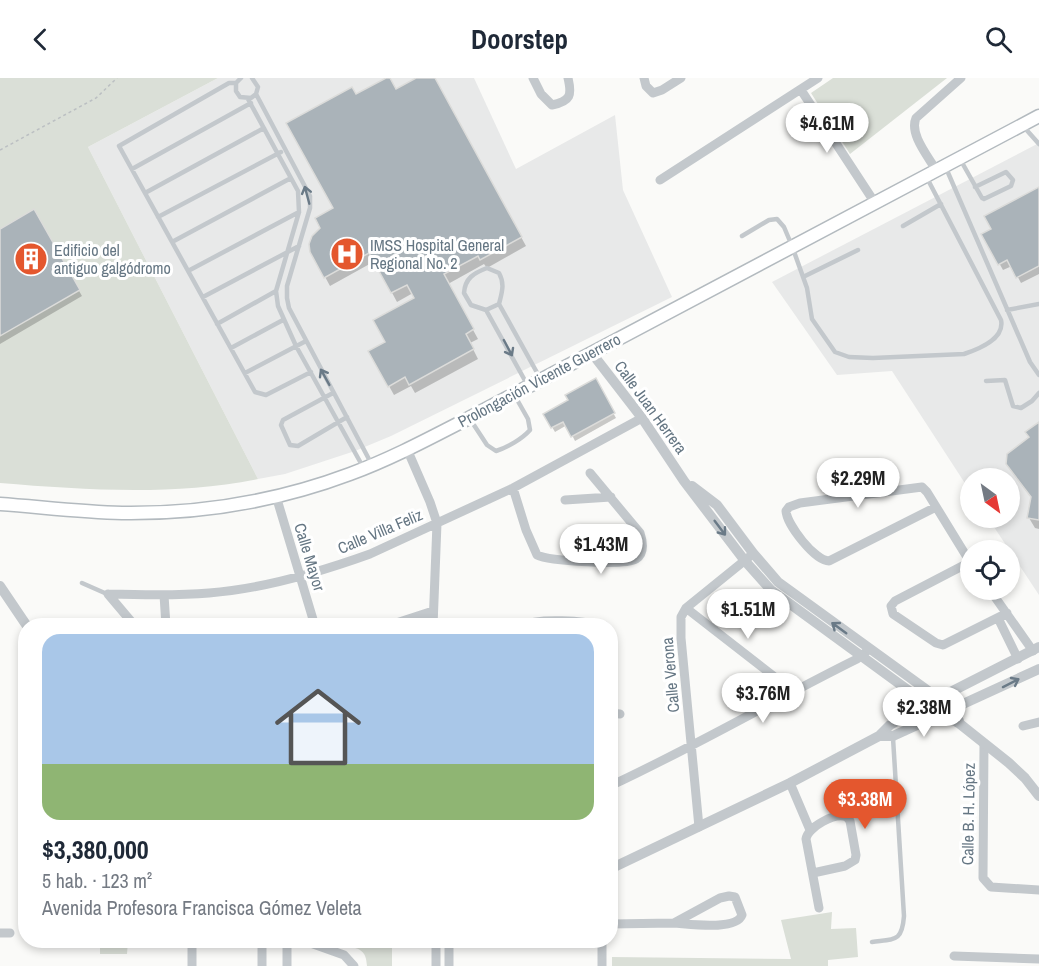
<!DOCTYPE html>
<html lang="es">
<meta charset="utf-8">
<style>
body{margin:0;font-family:"Archivo Narrow",sans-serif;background:#f6f6f7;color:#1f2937;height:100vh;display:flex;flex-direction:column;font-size:22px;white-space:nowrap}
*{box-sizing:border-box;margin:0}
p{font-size:20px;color:#747a83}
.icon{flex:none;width:33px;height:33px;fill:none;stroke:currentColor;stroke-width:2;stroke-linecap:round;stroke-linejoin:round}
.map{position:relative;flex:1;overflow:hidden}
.side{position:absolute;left:18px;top:540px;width:600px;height:330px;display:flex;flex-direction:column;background:#fff;border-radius:24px;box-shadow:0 3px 9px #0003}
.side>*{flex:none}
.needle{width:39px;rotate:147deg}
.buttons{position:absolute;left:960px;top:390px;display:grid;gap:12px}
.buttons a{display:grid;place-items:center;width:60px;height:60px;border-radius:50%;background:#fff;box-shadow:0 3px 9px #0003;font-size:30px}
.price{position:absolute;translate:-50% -51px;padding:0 14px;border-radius:21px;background:#fff;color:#222;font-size:20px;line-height:39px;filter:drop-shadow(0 2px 3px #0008)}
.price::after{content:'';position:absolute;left:50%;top:36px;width:18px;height:14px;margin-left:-9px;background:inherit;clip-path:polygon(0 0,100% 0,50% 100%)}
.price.current{background:#e4572e;color:#fff}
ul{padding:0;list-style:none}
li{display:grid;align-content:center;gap:12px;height:318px;padding:0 24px}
li span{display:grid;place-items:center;height:186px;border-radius:18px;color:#555}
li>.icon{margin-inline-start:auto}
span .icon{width:108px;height:108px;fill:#fffc;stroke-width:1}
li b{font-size:26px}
header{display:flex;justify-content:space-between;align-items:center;height:78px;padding:0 24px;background:#fff;font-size:27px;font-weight:700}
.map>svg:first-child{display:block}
.built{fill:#e8e9e9}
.green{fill:#dadfd7}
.shadow{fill:#0003}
.building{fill:#aab3b9;stroke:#dcdcda;stroke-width:1.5}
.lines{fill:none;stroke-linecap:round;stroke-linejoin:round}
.secondary-casing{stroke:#b3babf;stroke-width:15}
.path{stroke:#bbbfc2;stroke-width:1.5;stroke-dasharray:3 3;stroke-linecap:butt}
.service{stroke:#c3c8cc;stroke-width:4.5}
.minor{stroke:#c3c8cc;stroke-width:9}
.tertiary{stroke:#c3c8cc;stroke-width:10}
.secondary{stroke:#fff;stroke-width:12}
.oneway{stroke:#6a7a87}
.labels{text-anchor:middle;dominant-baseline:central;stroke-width:6;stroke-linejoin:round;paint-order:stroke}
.poi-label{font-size:16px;fill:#657683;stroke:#fff;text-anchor:start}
.street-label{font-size:16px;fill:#657683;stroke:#fff}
</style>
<header><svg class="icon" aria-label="back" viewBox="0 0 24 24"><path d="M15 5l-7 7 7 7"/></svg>Doorstep<svg class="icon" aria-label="search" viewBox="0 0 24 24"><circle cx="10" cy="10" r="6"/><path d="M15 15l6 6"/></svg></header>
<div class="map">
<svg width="1039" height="888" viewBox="0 0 1039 888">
<rect width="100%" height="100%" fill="#fafaf8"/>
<!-- built -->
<path class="built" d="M218 0H474L516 91 615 37 623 112 672 219 391 358 355 373 285 396 258 401 88 69Z
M1039 65V517L988 440H1010V400H970V413L892 293 837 297 772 204Z"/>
<!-- green -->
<path class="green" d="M0 0H218L88 69 258 401C173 418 86 412 0 405Z
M833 0H947L850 76 811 15Z
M832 834 831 851 856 850 858 879 828 882V888H612V879L791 881 781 842Z
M100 863H128L127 876H100Z
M348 863H392V888H367C366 872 361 872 347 867Z"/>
<!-- shadow -->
<path class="shadow" d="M419 0H434L526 168 487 190 484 186 448 206 478 261 470 265 478 281 415 315 411 308 394 317 370 274 387 264 416 220 413 215 397 224 375 183 330 208 311 173 335 131 356 18 396 13Z
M1039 110V196L1021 205 1012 188 1003 192 983 156 993 151Z
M33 133 82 218 0 266V153Z
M595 302 616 340 575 363 567 347 555 354 545 337 570 323Z
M1039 346V451L1035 450 1029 440 1032 421 1007 386 1030 360Z"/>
<!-- building -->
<path class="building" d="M386 0H390L396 11 416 0H435L522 159 480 182 478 178 444 196 474 251 466 256 474 271 409 307 405 299 388 309 368 273 385 264 373 242 414 220 407 207 391 215 369 175 324 200 310 174 309 166 312 158 320 150 315 140 333 130 286 45 352 9 356 16Z
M1039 109V188L1016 200 1007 182 998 187 981 156 991 151 984 138Z
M34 131 80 212 0 258V151Z
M596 300 615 335 571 359 563 344 551 350 543 336 568 322 565 317Z
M1039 344V442L1027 440 1031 419 1006 386 1007 376 1029 359 1025 354Z"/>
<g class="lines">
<defs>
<path id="secondary" d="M0 426C41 429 82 434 122 435 199 436 278 423 350 396 391 381 430 360 469 340L1039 38"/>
</defs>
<!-- secondary casing -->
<use href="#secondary" class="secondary-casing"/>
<!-- path -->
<path class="path" d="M0 72 96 20 117 0"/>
<!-- service -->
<path class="service" d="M241 0 236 5H229L119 68 255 314 266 317 311 294
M236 5V13L240 19 251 20 256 16 258 9 252 0
M256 16 310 118V130L287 208V220L289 230 371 385
M248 21 298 113 299 134 276 213 278 228 296 268 363 389
M1023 48 1039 66
M960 81 982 120 984 121 1011 108 1013 102 1006 94 975 109
M946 90 1030 284 1039 297
M132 91 251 25
M145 115 264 50
M158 139 281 74
M903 148 941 126
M742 158 769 142 777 141 784 149 792 168 807 210 812 241 835 274 849 279 873 280 964 276C979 271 1005 261 1001 242L927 100
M172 164 291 100
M188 193 299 134
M803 199 858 172
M203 219 299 168
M499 226 540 300
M486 232 499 226C502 214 505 206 499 195L487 190C474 195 465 200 464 215L471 227 486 232 528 308
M1007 232 1039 226
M217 246 276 213
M231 270 283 242
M245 295 306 263
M986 303 1005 302 1013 328 1021 330 1032 323 1039 315
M333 315 283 342 281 347 290 367 298 368 347 339
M470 341 487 367 496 373C508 369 522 361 530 352L528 341 515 318
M82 505 107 516
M872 864C895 861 902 864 904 838L893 660"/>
<!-- minor -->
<path class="minor" d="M533 0 541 16 552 27C571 23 572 17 568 0
M644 0 646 8 653 15 662 12 681 0
M801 12 875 125
M936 92C928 78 909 56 916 40L961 0
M660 102 818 0
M407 371 430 424 437 445 433 548
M513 410 526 452 537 477C549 483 625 488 636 481 645 475 643 464 640 455L590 395
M276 418 315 548
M565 422 611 419
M936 429 829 483C815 483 787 447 786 433L789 429 800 425 922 409 927 414 970 484 895 523 891 528 893 536 936 565 943 567 1007 535
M990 512 1033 573
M108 516C142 517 176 518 209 515 262 511 320 494 370 476L513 410 642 340
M108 516 135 548
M164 517 166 548
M686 530 794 614
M998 540 1018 581
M387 548 433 533
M520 548C540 539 584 543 605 548
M610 635 620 636
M1023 648 1039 644
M984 665 983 800 991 809 1039 812
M790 705 810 752
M610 708C694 669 774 622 857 581L866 574
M699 749 681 560V539L686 530 749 479
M813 795 845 788 855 782 856 777 850 743 847 739C835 734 808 749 806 761L819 830
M729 818 735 819 742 837C736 853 690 846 674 845L720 820Z
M610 846 674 845
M0 855H10
M192 862V888
M302 862 344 877 354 888
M542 862V863
M954 878 1039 881
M262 888V862
M287 888V862
M436 888V862
M449 888V862
M602 888V862"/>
<!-- tertiary -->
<path class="tertiary" d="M591 274 642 340 684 403 745 483 771 512 927 626 960 646 1009 685 1025 700 1039 718
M692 408 717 427 753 475 778 504 938 620 953 632 959 643
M0 508 27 548
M879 658H893L904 653 1039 591
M610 791 790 705 879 658 890 647 927 626 1039 569"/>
<!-- secondary -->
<use href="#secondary" class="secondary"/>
</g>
<!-- one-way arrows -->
<defs><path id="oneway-shaft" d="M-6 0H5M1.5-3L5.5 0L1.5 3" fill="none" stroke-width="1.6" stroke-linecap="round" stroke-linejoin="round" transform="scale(1.5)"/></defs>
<g class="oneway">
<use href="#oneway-shaft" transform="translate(307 117) rotate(-105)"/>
<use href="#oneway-shaft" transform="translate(508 270) rotate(62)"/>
<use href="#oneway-shaft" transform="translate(325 299) rotate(-119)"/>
<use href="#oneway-shaft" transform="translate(720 450) rotate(53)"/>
<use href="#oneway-shaft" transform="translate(839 550) rotate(-144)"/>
<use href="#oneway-shaft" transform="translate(1011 605) rotate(-27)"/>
</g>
<!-- icons -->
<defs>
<symbol id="hospital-disc" viewBox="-11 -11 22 22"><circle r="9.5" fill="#e4572e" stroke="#fff"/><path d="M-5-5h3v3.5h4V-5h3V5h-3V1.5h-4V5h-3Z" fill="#fff"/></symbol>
<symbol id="building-disc" viewBox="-11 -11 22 22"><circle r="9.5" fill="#e4572e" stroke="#fff"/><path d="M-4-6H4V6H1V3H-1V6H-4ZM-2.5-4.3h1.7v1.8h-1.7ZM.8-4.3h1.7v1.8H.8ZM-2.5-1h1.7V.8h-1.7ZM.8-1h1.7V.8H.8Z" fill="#fff"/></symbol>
</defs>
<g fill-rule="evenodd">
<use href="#hospital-disc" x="328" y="157" width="38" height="38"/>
<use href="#building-disc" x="12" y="162" width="38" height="38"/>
</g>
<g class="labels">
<!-- poi labels -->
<g class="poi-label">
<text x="370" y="167">IMSS Hospital General<tspan x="370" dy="18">Regional No. 2</tspan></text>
<text x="54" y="172">Edificio del<tspan x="54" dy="18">antiguo galgódromo</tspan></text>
</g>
<!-- street labels -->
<g class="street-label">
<text transform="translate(539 302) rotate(-28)">Prolongación Vicente Guerrero</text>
<text transform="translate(651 329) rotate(54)">Calle Juan Herrera</text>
<text transform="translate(380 453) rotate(-23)">Calle Villa Feliz</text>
<text transform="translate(310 479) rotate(73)">Calle Mayor</text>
<text transform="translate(670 597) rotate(-95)">Calle Verona</text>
<text transform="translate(968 736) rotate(-89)">Calle B. H. López</text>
</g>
</g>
</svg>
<div class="buttons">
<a><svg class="needle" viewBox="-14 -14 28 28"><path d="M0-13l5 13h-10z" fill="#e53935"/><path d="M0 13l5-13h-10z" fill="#747a83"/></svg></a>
<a><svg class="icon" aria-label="locate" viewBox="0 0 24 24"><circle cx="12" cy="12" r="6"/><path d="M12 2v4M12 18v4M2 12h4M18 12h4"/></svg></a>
</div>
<b class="price" style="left:827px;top:76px">$4.61M</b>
<b class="price" style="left:858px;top:431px">$2.29M</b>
<b class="price" style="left:601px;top:497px">$1.43M</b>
<b class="price" style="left:748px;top:562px">$1.51M</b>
<b class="price" style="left:763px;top:646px">$3.76M</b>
<b class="price" style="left:924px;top:660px">$2.38M</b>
<b class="price current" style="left:865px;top:752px">$3.38M</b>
<section class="side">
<ul>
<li><span style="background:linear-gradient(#a9c7e8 70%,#8fb573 0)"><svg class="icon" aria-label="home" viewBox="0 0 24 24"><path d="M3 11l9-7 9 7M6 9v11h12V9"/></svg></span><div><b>$3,380,000</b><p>5 hab. · 123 m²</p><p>Avenida Profesora Francisca Gómez Veleta</p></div></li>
</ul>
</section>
</div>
